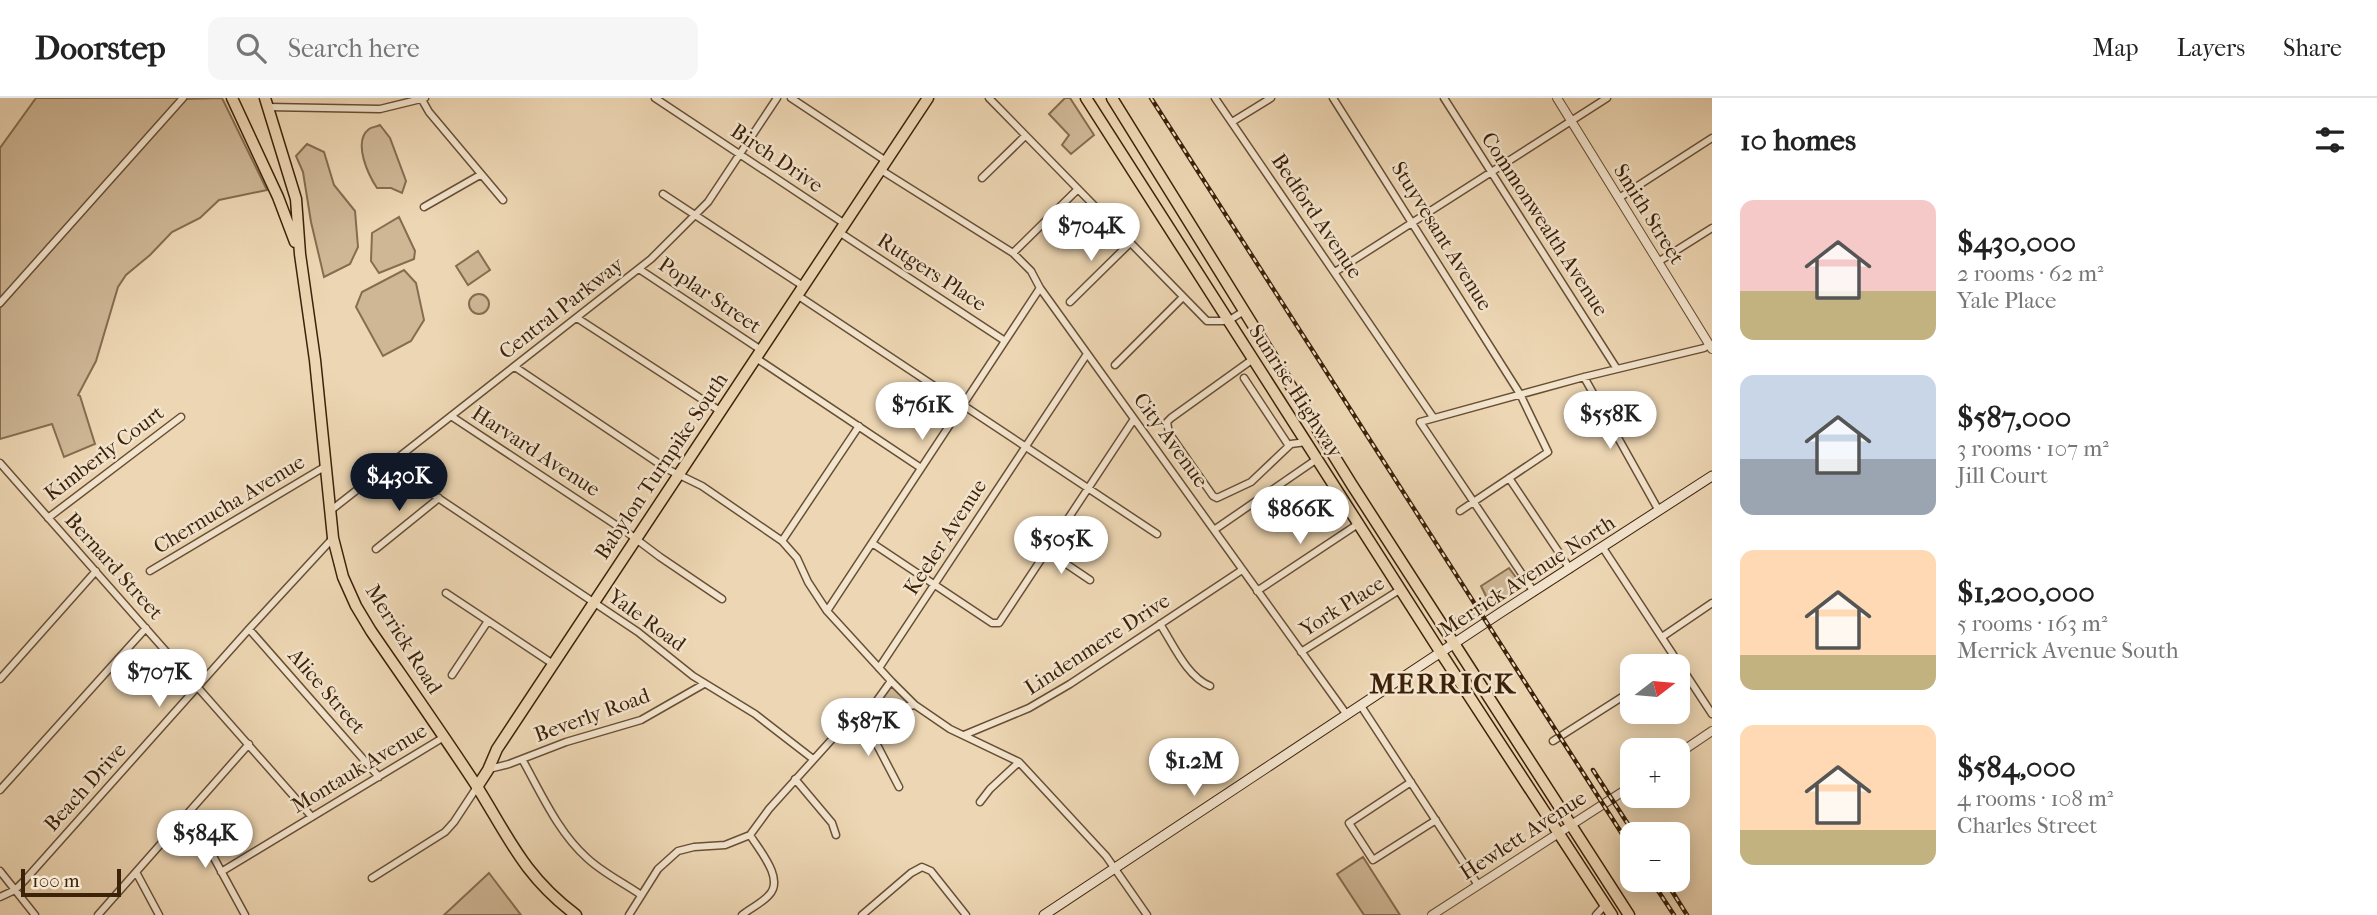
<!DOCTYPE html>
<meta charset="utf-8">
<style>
body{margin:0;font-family:"IM FELL French Canon",serif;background:#f6f6f6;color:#222;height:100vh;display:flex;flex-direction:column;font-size:26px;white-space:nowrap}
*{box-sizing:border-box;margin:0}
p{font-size:23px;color:#767676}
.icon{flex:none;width:38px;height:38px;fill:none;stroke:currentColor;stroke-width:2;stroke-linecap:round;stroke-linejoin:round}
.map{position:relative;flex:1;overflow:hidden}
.details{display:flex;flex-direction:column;background:#fff;width:665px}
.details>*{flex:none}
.needle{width:46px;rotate:74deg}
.fabs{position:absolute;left:1620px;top:556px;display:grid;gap:14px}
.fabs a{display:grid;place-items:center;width:70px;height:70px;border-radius:14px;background:#fff;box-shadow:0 4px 18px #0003;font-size:35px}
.scale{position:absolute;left:21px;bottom:18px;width:100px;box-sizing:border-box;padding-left:7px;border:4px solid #3c2209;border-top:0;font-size:19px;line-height:24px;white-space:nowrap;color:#3c2209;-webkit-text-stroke:5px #f3e4ce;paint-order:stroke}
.price{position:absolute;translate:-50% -60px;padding:0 16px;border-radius:24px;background:#fff;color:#222;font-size:23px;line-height:46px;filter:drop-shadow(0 2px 4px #0008)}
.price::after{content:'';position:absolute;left:50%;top:42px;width:21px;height:16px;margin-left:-10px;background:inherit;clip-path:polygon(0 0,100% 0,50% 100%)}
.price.current{background:#111827;color:#fff}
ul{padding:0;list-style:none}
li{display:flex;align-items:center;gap:21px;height:175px;padding:0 28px}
li span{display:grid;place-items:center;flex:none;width:196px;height:140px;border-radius:14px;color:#555}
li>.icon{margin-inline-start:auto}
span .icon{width:84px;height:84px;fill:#fffc;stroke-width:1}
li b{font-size:30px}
h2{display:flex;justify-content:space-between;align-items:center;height:84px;padding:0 28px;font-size:30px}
header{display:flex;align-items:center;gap:42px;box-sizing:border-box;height:98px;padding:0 35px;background:#fff;border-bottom:2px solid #e0e0e0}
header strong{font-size:33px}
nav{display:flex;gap:38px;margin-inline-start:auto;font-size:24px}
.search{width:490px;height:63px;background:#f6f6f6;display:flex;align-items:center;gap:18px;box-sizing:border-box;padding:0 24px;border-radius:14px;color:#767676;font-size:26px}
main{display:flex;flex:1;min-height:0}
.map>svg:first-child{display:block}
.green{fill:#cfb796;stroke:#866c50;stroke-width:2}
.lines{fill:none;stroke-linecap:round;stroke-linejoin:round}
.minor-casing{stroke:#684f34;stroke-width:9}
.tertiary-casing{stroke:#684f34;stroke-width:10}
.secondary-casing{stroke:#3c2209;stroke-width:11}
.primary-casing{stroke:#3c2209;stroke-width:13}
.trunk-casing{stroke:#3c2209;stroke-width:13}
.minor{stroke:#f3e4ce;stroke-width:6}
.tertiary{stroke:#f3e4ce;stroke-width:8}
.secondary{stroke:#f3e4ce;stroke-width:9}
.primary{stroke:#edd6b3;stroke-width:10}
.trunk{stroke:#edd6b3;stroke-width:10}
.rail-casing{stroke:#3c2209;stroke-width:4.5}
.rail{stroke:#f3e4ce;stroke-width:2;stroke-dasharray:5;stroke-linecap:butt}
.labels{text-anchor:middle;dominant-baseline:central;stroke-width:5;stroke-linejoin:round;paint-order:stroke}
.street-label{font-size:21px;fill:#3c2209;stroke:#f3e4ce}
.district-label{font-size:28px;font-weight:bold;letter-spacing:2px;fill:#3c2209;stroke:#f3e4ce}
</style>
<header>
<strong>Doorstep</strong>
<div class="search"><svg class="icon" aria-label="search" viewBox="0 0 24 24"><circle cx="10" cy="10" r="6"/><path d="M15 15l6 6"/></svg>Search here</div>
<nav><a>Map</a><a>Layers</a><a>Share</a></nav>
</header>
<main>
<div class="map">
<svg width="1712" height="817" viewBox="0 0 1712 817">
<rect width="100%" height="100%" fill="#edd6b3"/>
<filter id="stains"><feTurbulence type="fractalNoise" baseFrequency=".00286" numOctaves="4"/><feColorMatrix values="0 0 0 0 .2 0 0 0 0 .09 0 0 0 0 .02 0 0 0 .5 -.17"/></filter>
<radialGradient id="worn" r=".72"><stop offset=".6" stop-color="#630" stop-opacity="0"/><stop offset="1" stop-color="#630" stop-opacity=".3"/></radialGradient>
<!-- green -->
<path class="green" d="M36 0H179L0 202V50Z
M222 0 267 92 219 102 200 120 172 134 150 157 126 177 118 189 96 263 78 297 80 298 95 346 64 359 52 326 0 341V210L185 1Z
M1065 0H1070L1094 37 1071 56 1062 47 1069 37 1049 16Z
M380 27 390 40 406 83 402 95 391 90H377C369 78 352 44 369 31 372 29 376 29 380 27Z
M307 46 324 54 334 87 355 113 358 149 350 166 324 179 311 124 303 74 296 58Z
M399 119 415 153 414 161 379 175 371 163 372 135Z
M478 153 490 172 468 187 456 168Z
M404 172 416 185 424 222 411 243 383 258 356 209 362 194Z
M469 206a10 10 0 1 1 20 0a10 10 0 1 1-20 0Z
M1509 470 1523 489 1457 533 1451 524 1487 500 1481 488Z
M891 585 913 606 873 612Z
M1363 759 1400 817H1364L1337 776Z
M489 775 521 817H444Z"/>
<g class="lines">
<defs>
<path id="minor" d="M421 0 429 14 503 102
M655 0 845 126
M791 0 886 63
M989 0 1207 223H1228L1244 213
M1215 0 1433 319
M1333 0 1520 296 1548 354 1460 413
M1444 0 1617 271
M268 9 380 11 425 0
M1232 24 1271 0
M881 72 1013 155 1031 173 1040 190 1347 617
M982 80 1025 38
M663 96 803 188
M1619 100 1712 40
M424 109 480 77
M839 134 1005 243
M1013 155 1078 91
M1658 164 1712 130
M639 171 761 252
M1335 174 1607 0
M797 197 1157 436
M1070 204 1130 145
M0 205 183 0
M577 220 720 313
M756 260 921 370
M1253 261 1171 320 1167 324 1169 335 1213 398 1217 400 1251 384 1291 346 1306 344
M1115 267 1183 199
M515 269 667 371 702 388 782 443 797 460 808 484 827 513 891 583 915 607 950 631 1019 664 1106 758 1147 817
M1584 279 1659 413
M1244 280 1289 348
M451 318 628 435 660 459 722 501
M0 365 312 719
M389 367 638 534 693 578 755 616 813 661
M1509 380 1570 471
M330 413 651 161 708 104 777 0
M48 420 181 319
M1214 432 1317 361
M782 443 859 328
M872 445 992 525H999L1134 321
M1603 450 1712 616
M376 451 439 400
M1047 453 1090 482
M150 473 326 368
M1257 493 1358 426
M1534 494 1420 324 1584 279 1704 250 1709 247
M446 495 553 566
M827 513 1040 190
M1160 526C1173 546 1187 579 1210 588
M249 531 379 679
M1662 539 1712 505
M1301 554 1401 491
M879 570 1087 256
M452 577 488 523
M0 581 96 473
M1361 608 1478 787
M868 615 891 583
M862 618 899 689
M964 637 1029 610 1070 586 1242 472
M1553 643 1633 592
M522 661C541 695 558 734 587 760 603 775 624 785 641 797
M489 671 509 666 566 644 641 622 704 586
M795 681 832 725 836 737
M1411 684 1349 725 1373 762 1436 722
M0 692 146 530
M980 704 990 691 1019 664
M189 714 245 817
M0 773 35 817
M136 774 159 817
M221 774 444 639
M372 780 445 734 454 724 477 689
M0 799 15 792 25 782 249 531 333 440
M98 817 249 646
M629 817 658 771 678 753 694 749 725 747 750 737 769 711 843 629 868 615 915 607
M742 817C751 810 762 805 769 797 785 781 759 752 750 737
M862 817 911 775 922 769 931 773 966 817
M1596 817 1605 807"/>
<path id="tertiary" d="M1557 0 1712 251
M1678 656 1712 633
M1432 817 1633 687"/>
<path id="secondary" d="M1044 817 1500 515 1712 378"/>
<path id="primary" d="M232 0 278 99 295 144
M265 0 296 101 300 156 315 262 333 440 343 479 356 508 371 533C406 584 442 635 476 687 509 740 524 778 576 817
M477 689 488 672 497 651 928 0"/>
<path id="trunk" d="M1086 0 1441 555 1612 817
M1112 0 1352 387 1629 817"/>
</defs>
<!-- minor casing -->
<use href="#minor" class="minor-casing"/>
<!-- tertiary casing -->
<use href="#tertiary" class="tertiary-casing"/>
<!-- secondary casing -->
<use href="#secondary" class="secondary-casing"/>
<!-- primary casing -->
<use href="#primary" class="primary-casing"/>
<!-- trunk casing -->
<use href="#trunk" class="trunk-casing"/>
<!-- minor -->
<use href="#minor" class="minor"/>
<!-- tertiary -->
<use href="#tertiary" class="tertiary"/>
<!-- secondary -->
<use href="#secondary" class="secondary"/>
<!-- primary -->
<use href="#primary" class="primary"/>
<!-- trunk -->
<use href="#trunk" class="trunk"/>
<defs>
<path id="rail" d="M1151 0 1633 753
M1593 672 1635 737
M1651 782 1674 817
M1665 782 1687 817"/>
</defs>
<!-- rail casing -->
<use href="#rail" class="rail-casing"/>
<!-- rail -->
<use href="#rail" class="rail"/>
</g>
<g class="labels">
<!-- street labels -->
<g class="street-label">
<text transform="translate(777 60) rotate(34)">Birch Drive</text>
<text transform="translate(1649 116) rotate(58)">Smith Street</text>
<text transform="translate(1317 118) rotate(56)">Bedford Avenue</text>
<text transform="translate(1545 126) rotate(57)">Commonwealth Avenue</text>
<text transform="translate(1442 138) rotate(58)">Stuyvesant Avenue</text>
<text transform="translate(932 174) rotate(33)">Rutgers Place</text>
<text transform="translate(710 197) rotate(34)">Poplar Street</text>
<text transform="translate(561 210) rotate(-38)">Central Parkway</text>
<text transform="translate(1296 293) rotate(57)">Sunrise Highway</text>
<text transform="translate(1171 342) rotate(54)">City Avenue</text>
<text transform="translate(536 353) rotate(33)">Harvard Avenue</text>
<text transform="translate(104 355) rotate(-37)">Kimberly Court</text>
<text transform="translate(661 368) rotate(-56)">Babylon Turnpike South</text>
<text transform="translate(229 406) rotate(-31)">Chernucha Avenue</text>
<text transform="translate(945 439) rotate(-57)">Keeler Avenue</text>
<text transform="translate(114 468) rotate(48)">Bernard Street</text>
<text transform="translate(1527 478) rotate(-33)">Merrick Avenue North</text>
<text transform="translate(1342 508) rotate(-32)">York Place</text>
<text transform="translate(647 522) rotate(36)">Yale Road</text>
<text transform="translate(404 541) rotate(58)">Merrick Road</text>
<text transform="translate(1097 546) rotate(-33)">Lindenmere Drive</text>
<text transform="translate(327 593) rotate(49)">Alice Street</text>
<text transform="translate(592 617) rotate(-20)">Beverly Road</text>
<text transform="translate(359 670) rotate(-31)">Montauk Avenue</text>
<text transform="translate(85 689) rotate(-48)">Beach Drive</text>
<text transform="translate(1523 737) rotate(-33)">Hewlett Avenue</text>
</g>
<!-- district labels -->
<g class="district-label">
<text x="1443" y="585">MERRICK</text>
</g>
</g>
<rect width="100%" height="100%" filter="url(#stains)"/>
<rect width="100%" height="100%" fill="url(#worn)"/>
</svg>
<div class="fabs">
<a><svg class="needle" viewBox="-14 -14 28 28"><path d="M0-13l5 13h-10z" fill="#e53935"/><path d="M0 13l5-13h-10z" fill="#767676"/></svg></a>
<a>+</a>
<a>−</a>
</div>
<div class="scale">100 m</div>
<b class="price" style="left:1091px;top:165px">$704K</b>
<b class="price" style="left:922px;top:344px">$761K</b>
<b class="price" style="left:1610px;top:353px">$558K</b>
<b class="price current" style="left:399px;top:415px">$430K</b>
<b class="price" style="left:1300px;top:448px">$866K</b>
<b class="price" style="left:1061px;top:478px">$505K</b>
<b class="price" style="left:159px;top:611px">$707K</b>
<b class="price" style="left:868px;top:660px">$587K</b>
<b class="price" style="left:1194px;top:700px">$1.2M</b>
<b class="price" style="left:205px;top:772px">$584K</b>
</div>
<section class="details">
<h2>10 homes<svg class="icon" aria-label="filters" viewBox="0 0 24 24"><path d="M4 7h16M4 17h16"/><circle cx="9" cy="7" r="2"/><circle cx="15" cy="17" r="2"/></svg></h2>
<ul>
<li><span style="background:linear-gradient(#f6c9c9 65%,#c2b280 0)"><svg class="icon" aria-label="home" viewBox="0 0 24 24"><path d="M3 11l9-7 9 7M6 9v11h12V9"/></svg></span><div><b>$430,000</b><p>2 rooms · 62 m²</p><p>Yale Place</p></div></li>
<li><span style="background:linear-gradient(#c9d6e8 60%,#9aa5b1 0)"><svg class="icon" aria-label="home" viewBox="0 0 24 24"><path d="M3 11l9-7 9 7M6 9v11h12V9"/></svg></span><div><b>$587,000</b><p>3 rooms · 107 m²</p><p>Jill Court</p></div></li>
<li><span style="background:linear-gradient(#ffd9b3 75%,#c2b280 0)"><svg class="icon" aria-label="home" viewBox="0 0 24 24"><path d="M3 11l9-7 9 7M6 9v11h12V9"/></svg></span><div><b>$1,200,000</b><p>5 rooms · 163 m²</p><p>Merrick Avenue South</p></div></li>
<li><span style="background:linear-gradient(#ffd9b3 75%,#c2b280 0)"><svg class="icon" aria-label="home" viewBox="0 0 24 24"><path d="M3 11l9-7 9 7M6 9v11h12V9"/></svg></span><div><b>$584,000</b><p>4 rooms · 108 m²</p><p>Charles Street</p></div></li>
</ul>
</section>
</main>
